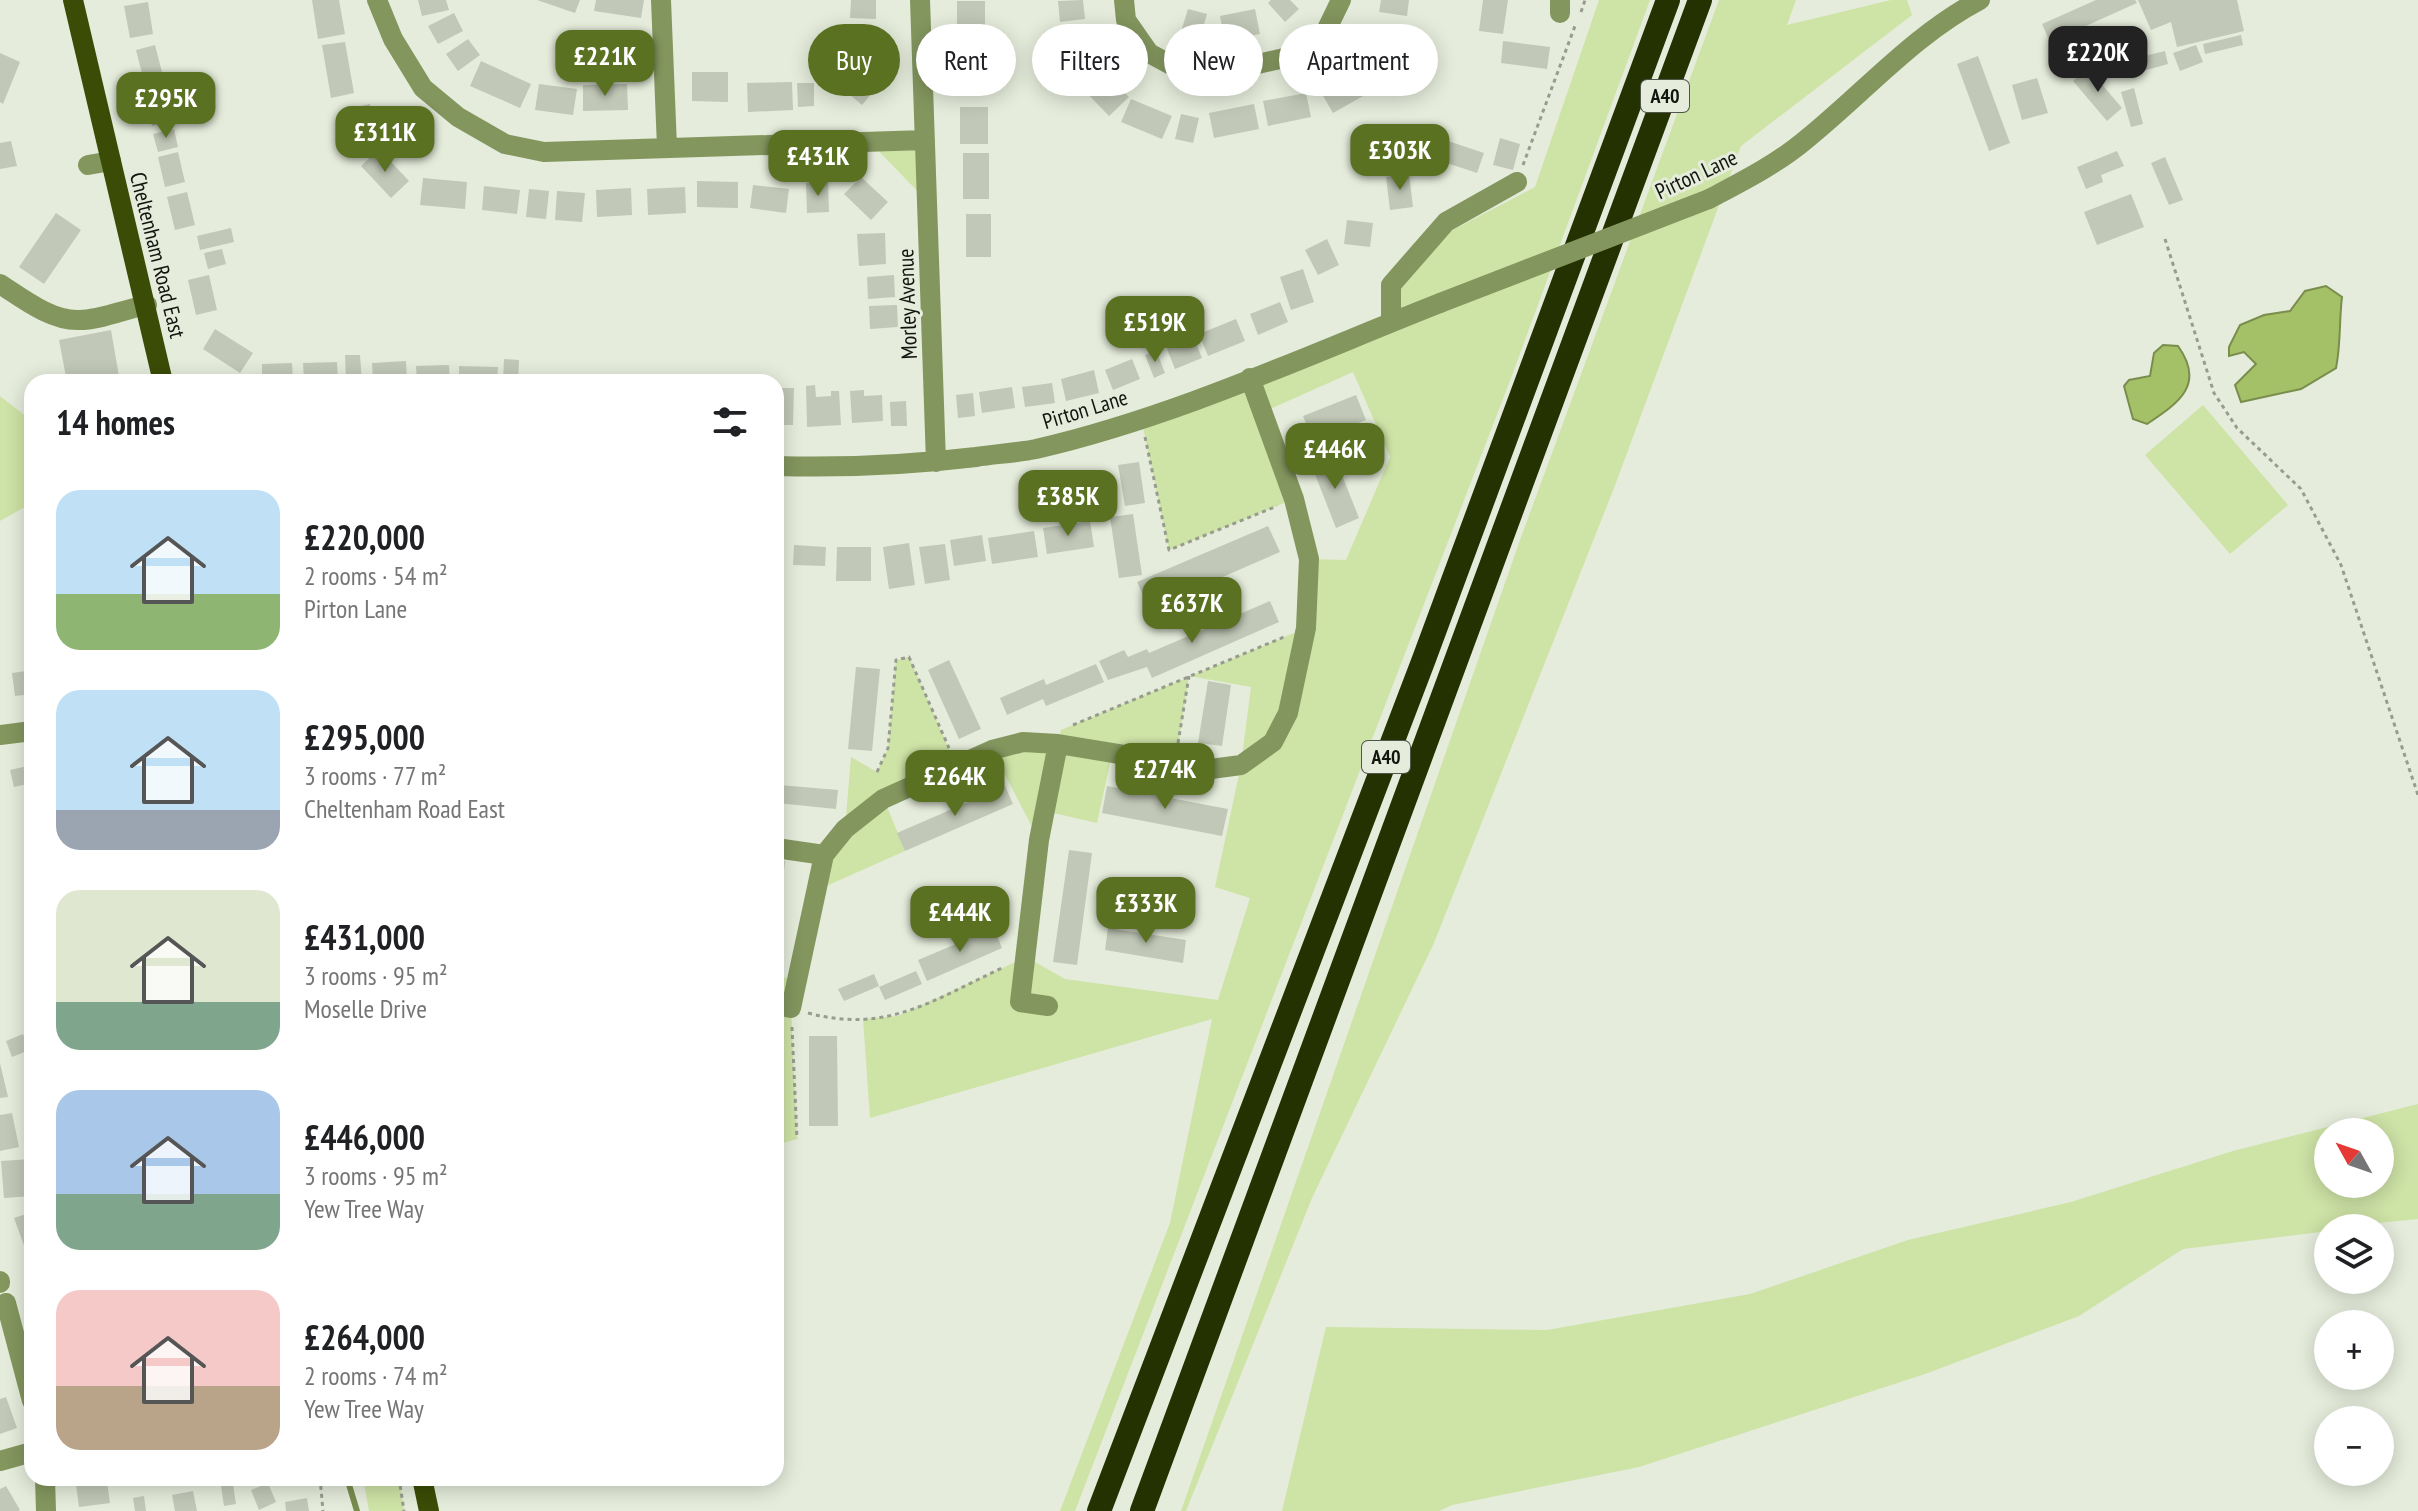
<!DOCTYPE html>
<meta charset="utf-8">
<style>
body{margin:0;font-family:"PT Sans Narrow",sans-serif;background:#f6f6f6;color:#202124;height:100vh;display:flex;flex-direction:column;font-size:30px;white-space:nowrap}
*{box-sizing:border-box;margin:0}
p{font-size:26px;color:#757577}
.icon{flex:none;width:44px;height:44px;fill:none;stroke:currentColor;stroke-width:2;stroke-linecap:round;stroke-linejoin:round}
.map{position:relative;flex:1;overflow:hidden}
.drawer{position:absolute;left:24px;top:374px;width:760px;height:1112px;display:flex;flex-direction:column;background:#fff;border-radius:24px;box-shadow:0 4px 20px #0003}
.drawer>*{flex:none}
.guide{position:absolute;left:808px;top:24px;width:760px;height:72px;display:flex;gap:16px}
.needle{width:52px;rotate:310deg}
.buttons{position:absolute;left:2314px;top:1118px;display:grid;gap:16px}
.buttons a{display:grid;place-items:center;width:80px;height:80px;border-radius:50%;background:#fff;box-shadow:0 4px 20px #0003;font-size:40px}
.price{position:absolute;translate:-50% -68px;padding:0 18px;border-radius:16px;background:#5b7122;color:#fff;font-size:26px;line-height:52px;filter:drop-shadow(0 2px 4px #0008)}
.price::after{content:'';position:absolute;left:50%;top:48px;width:24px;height:18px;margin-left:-12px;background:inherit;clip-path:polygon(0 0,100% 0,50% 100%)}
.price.on{background:#222;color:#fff}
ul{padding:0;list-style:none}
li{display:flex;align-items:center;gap:24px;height:200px;padding:0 32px}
li span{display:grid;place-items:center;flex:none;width:224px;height:160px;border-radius:24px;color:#555}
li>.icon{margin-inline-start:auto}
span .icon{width:96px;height:96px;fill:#fffc;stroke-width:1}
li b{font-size:34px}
h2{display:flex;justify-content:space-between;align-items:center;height:96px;padding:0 32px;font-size:34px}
.tag{padding:0 28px;border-radius:36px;background:#fff;box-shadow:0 4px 20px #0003;font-size:28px;line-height:72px}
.tag.on{background:#5b7122;color:#fff}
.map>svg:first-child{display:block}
.green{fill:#cee3a6;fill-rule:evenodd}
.water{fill:#a5c168;stroke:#798d4d;stroke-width:2}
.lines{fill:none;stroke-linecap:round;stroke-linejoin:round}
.stream{stroke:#798d4d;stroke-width:6}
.building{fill:#c1c8b7}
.path{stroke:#979c8f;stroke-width:3;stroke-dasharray:4 4;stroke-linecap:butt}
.minor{stroke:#83965e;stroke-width:20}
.major{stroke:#3a4c06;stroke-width:20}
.highway{stroke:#243100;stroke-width:24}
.minor-bridge{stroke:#83965e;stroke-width:20}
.labels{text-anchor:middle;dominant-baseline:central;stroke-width:6;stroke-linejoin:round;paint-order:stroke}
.shield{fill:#e5ecdb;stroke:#51554c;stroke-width:2}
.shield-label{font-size:20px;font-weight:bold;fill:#12140e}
.street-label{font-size:22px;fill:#12140e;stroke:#e5ecdb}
</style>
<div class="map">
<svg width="2418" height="1511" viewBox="0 0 2418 1511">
<rect width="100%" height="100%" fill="#e5ecdb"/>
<!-- green -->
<path class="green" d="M1599 0H1650L1511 378 1075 1511H1060L1170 1223 1212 1019 870 1118 863 1019 898 1016 1026 957 1065 979 1218 1000 1250 898 1215 887 1241 765 1251 687 1189 676 1175 765 1112 754 1097 823 1045 811 1039 840 992 750 1058 743 1061 730 1306 628 1309 559 1346 560 1390 457 1353 372 1263 412 1294 499 1169 550 1141 418 1391 322V285L1451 231 1535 187Z
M1719 0H1796L1787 25 1891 0H1907L1912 15 1741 146 1614 488 1434 943 1312 1198 1186 1511H1181L1520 540Z
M925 140 927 201 870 142Z
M0 396 32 421V503L0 521Z
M2203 405 2288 505 2230 554 2145 455Z
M909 657 956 765 884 799 905 851 815 891 845 829 851 757 877 772 888 748 896 660Z
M797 977 791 1008 797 1139 776 1145V978Z
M2418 1104V1219L2328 1228V1231L2183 1249 2079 1316 1925 1374 1639 1467 1452 1505 1439 1511H1282L1326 1327 1547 1330 1750 1294 1908 1240 2071 1202 2233 1151ZM2328 1132H2380V1184H2328Z
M363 1478H399L404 1511H369Z"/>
<!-- water -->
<path class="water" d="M2326 286 2342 297C2339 321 2341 344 2336 368L2301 389 2241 402 2235 385 2256 364 2244 352 2229 356V347L2240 325 2264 315 2290 311 2305 291Z
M2163 345 2178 346C2206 385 2178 403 2147 424L2133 419 2124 386 2129 380 2150 376 2154 353Z"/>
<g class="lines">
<!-- stream -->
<path class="stream" d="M347 1478 357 1511"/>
</g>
<!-- building -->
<path class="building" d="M312 0H339L345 34 318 39Z
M418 0H446L449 10 422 16Z
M537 0H580L575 13Z
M596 0H644L641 18 594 11Z
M851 0H876V19L850 18Z
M1083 0 1085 19 1060 22 1058 1Z
M1271 0H1290L1299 9 1285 22 1268 3Z
M1381 0H1409L1407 16 1379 12Z
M1483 0H1508L1503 34 1479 31Z
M2096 0H2135L2137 3 2050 42 2042 24Z
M2138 0H2237L2244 31 2177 47 2171 22 2151 30Z
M957 1H985V36H957Z
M148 2 153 34 130 38 124 6Z
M1188 9 1207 14 1199 41 1180 35Z
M1255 9 1260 34 1225 41 1220 16Z
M454 13 463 31 438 44 428 26Z
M1082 26 1096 62 1072 71 1058 35Z
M1376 27 1399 38 1382 73 1359 62Z
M2241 35 2243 45 2205 54 2203 44Z
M468 39 480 55 458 71 446 54Z
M1503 41 1550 47 1547 69 1501 63Z
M345 42 354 93 331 98 322 45Z
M155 45 163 76 144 81 136 50Z
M2196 45 2203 62 2180 71 2173 53Z
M2165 51 2168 64 2143 71 2140 57Z
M0 53 20 62 3 104 0 102Z
M958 54H986V91H958Z
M1978 56 2010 143 1989 151 1957 64Z
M867 59 886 76 862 105 842 88Z
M481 61 531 84 520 108 470 86Z
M2088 68 2122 108 2107 121 2073 81Z
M1102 69 1129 97 1109 116 1082 88Z
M1351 71 1365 95 1333 113 1319 89Z
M692 72H728V102L692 101Z
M2037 78 2048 113 2022 120 2012 85Z
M164 82 173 120 152 126 143 87Z
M792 82 793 110 748 112 747 83Z
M797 83H814V106L798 107Z
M539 84 577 89 573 115 535 110Z
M627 84 628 110 583 111V85Z
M2134 88 2143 124 2131 127 2121 92Z
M1306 93 1311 117 1268 126 1263 101Z
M1131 99 1172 116 1162 139 1121 122Z
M370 104 377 139 352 144 346 109Z
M1254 104 1259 129 1214 138 1209 113Z
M960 107H988V144H960Z
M1181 114 1199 118 1193 143 1175 139Z
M174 129 178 147 158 152 153 134Z
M1500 138 1520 144 1513 170 1493 165Z
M1442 139 1484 153 1477 173 1435 159Z
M11 141 17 166 0 169V143Z
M379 149 409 181 391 198 361 166Z
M2117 151 2124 166 2101 175 2103 182 2086 189 2077 167Z
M178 152 185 182 165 187 158 157Z
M963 153H989V199H963Z
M2165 157 2183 200 2169 205 2151 163Z
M1409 174 1413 207 1390 210 1386 177Z
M861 177 888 202 871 220 844 194Z
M423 178 467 182 465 209 420 205Z
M697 181 738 182V208L697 207Z
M828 182 829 212 807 213 806 183Z
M753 185 789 189 786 213 750 208Z
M484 186 520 190 517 214 482 210Z
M685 187 686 213 648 215 647 189Z
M631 188 632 215 597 217 596 190Z
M529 189 549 191 546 219 526 217Z
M557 191 585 193 582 222 555 220Z
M187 192 195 225 175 230 167 197Z
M2131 194 2144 227 2097 245 2084 212Z
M56 213 81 230 44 284 19 267Z
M966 214H991V257H966Z
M1347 220 1373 223 1370 247 1344 244Z
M231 228 234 242 200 250 197 236Z
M885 233 886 264 859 266 857 234Z
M1327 239 1339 265 1318 275 1305 250Z
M222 249 226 264 208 269 204 253Z
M1303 269 1314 302 1291 310 1280 277Z
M209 275 217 310 196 315 188 280Z
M894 275 895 297 868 299 867 277Z
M1280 302 1288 322 1258 335 1250 314Z
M897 305 898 327 870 329 869 306Z
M1236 319 1245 341 1208 356 1199 334Z
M215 329 253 353 240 373 203 349Z
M111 330 120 382H67L59 340Z
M1194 338 1202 358 1175 369 1167 349Z
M1156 350 1165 373 1154 378 1145 355Z
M345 355H360L362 382H346Z
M504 359 519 360 518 382H503Z
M1132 359 1140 379 1113 390 1105 370Z
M406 361 407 382H373L372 363Z
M337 362 338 382H304L303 363Z
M292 363 293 382H262V364Z
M449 365 450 382H417L416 366Z
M459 366 498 367 497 382H459Z
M1094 370 1099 393 1066 401 1061 379Z
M1052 383 1055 403 1025 407 1022 387Z
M815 385 816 397 831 396V391H839L841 425 807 427 806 386Z
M1012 387 1015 408 982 413 979 392Z
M782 388H794L793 425H776V397H782Z
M864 390V396L882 395 883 421 852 423 850 391Z
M973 393 975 416 958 418 956 395Z
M1356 395 1366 420 1313 441 1303 416Z
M906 401 907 426H891L890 402Z
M1334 455 1359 518 1336 528 1311 464Z
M1139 462 1145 503 1125 506 1118 465Z
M1133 514 1142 575 1119 578 1110 517Z
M1090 521 1094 547 1047 554 1043 528Z
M1268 526 1280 552 1149 609 1137 582Z
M1034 531 1038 557 992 564 988 538Z
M982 535 986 561 954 566 950 540Z
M909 543 915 585 889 589 883 547Z
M945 544 950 580 925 584 919 547Z
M794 545 826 547 825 566 793 565Z
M837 547H871V581H836Z
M1270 601 1279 622 1152 678 1147 667 1108 680 1099 661 1124 650 1128 657 1147 649 1149 653Z
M32 642V694L15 696 12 673 26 671 24 643Z
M949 660 981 729 959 739 928 670Z
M1096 664 1104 682 1046 706 1043 699 1007 715 1000 698 1044 679 1046 685Z
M856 667 880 669 872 751 848 749Z
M1208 681 1231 685 1222 746 1198 743Z
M32 765V783L14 787 10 770Z
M779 785 838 790 836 809 777 803Z
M1005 786 1013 804 905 851 897 833Z
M1107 786 1228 809 1222 836 1102 813Z
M1069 850 1092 853 1077 965 1053 962Z
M776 860 785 861 779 921H776Z
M994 928 1002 948 927 981 918 960Z
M1108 928 1186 940 1183 963 1105 950Z
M916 971 922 984 885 1000 879 987Z
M874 974 879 986 844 1001 838 989Z
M23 1034 26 1043 32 1041V1049L12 1057 6 1041Z
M809 1036H837L838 1126H809Z
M0 1063 8 1097 0 1098Z
M12 1113 19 1147 0 1151V1115Z
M31 1159 32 1196 4 1198 1 1161Z
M32 1212V1252L27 1254 14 1218Z
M6 1397 17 1428 0 1434V1399Z
M107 1481 110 1503 79 1507 76 1485Z
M268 1483 276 1502 259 1510 251 1490Z
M233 1484 236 1504 224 1506 221 1486Z
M6 1486 20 1510 18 1511H0V1489Z
M193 1491 197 1511H175L172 1495Z
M144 1496 146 1511H135L133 1498Z
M307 1498 309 1511H286L285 1502Z"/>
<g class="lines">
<!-- path -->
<path class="path" d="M1581 12 1585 0
M1523 165 1575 26
M2165 239 2214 393 2237 428 2301 489 2341 565 2418 795
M1145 437 1169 550 1277 506
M1073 725 1284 637
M1178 743 1189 676
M877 772 888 748 896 660 909 657 949 748
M808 1013C888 1034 933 1000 1004 967
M792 1027 797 1139
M320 1478 323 1511
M399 1478 404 1511"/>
<!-- minor -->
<path class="minor" d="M377 0 393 39 423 88 458 117 505 144 544 152 925 140
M661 0 667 147
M920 0 936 462
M1124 0 1126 20 1149 53 1184 72H1222L1293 56 1325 33 1341 0
M1560 13V0
M88 165 111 161
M1709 199C1741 182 1775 165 1803 142 1862 95 1913 35 1980 0
M0 284C22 298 51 321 79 320 101 320 125 309 147 305
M1391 322V285L1446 222 1517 182
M776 466C843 468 909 465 976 457 995 454 1016 453 1036 449 1175 417 1308 355 1440 303
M0 735 32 731
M776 848 824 855
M776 1005 791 1008 824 855 845 829 883 799 992 750 1023 742 1058 744 1211 769 1241 765 1273 742 1288 713 1306 628 1309 559 1294 499 1250 378
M1048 1006 1020 1002 1039 840 1058 744
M0 1281V1283
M6 1303 32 1401
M0 1461 32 1452
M45 1478 46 1511"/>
<!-- major -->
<path class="major" d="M73 0 163 382
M422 1478 429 1511"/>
<!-- highway -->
<path class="highway" d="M1099 1511 1424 659 1668 0
M1142 1511 1700 0"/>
<!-- minor-bridge -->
<path class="minor-bridge" d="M1440 303 1709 199"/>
</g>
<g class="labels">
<!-- shield labels -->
<g class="shield">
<rect x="1641" y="80" width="48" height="32" rx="6"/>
<rect x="1362" y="741" width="48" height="32" rx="6"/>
</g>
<g class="shield-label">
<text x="1665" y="96">A40</text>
<text x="1386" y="757">A40</text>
</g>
<!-- street labels -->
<g class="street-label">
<text transform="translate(1696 174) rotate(-25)">Pirton Lane</text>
<text transform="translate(158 255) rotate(76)">Cheltenham Road East</text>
<text transform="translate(907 304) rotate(-92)">Morley Avenue</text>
<text transform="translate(1085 409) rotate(-17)">Pirton Lane</text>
</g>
</g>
</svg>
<div class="buttons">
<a><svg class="needle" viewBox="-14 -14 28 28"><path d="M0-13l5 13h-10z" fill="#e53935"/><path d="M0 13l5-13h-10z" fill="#757577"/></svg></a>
<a><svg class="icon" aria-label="layers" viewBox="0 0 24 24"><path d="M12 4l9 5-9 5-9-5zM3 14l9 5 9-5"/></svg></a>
<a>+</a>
<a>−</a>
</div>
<b class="price on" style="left:2098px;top:94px">£220K</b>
<b class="price" style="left:605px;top:98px">£221K</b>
<b class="price" style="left:166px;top:140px">£295K</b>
<b class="price" style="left:385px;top:174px">£311K</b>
<b class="price" style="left:1400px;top:192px">£303K</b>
<b class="price" style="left:818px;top:198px">£431K</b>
<b class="price" style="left:1155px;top:364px">£519K</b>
<b class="price" style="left:1335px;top:491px">£446K</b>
<b class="price" style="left:1068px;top:538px">£385K</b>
<b class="price" style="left:1192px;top:645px">£637K</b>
<b class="price" style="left:1165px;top:811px">£274K</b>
<b class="price" style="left:955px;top:818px">£264K</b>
<b class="price" style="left:1146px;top:945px">£333K</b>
<b class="price" style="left:960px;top:954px">£444K</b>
<div class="guide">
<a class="tag on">Buy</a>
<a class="tag">Rent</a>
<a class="tag">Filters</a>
<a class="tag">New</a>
<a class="tag">Apartment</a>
</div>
<section class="drawer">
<h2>14 homes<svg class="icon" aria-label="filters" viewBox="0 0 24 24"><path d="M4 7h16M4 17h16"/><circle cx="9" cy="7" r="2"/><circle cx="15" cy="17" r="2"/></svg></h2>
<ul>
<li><span style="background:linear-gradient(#bfe0f5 65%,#8fb573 0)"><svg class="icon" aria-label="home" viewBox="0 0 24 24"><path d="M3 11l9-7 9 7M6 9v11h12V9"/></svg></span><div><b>£220,000</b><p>2 rooms · 54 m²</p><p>Pirton Lane</p></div></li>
<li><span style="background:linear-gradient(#bfe0f5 75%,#9aa5b1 0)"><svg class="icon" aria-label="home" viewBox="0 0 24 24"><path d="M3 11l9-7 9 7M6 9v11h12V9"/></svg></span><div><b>£295,000</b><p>3 rooms · 77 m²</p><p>Cheltenham Road East</p></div></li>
<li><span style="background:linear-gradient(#dfe7d0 70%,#7fa58c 0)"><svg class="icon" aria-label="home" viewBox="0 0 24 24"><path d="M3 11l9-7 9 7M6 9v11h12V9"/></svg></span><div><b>£431,000</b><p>3 rooms · 95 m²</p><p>Moselle Drive</p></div></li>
<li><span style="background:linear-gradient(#a9c7e8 65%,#7fa58c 0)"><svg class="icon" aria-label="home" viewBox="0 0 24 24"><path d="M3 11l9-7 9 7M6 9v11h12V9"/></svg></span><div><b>£446,000</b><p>3 rooms · 95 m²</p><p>Yew Tree Way</p></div></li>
<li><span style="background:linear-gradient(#f6c9c9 60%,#b9a48a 0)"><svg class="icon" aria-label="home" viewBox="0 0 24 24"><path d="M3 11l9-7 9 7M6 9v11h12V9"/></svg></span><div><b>£264,000</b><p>2 rooms · 74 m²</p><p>Yew Tree Way</p></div></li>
</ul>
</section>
</div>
